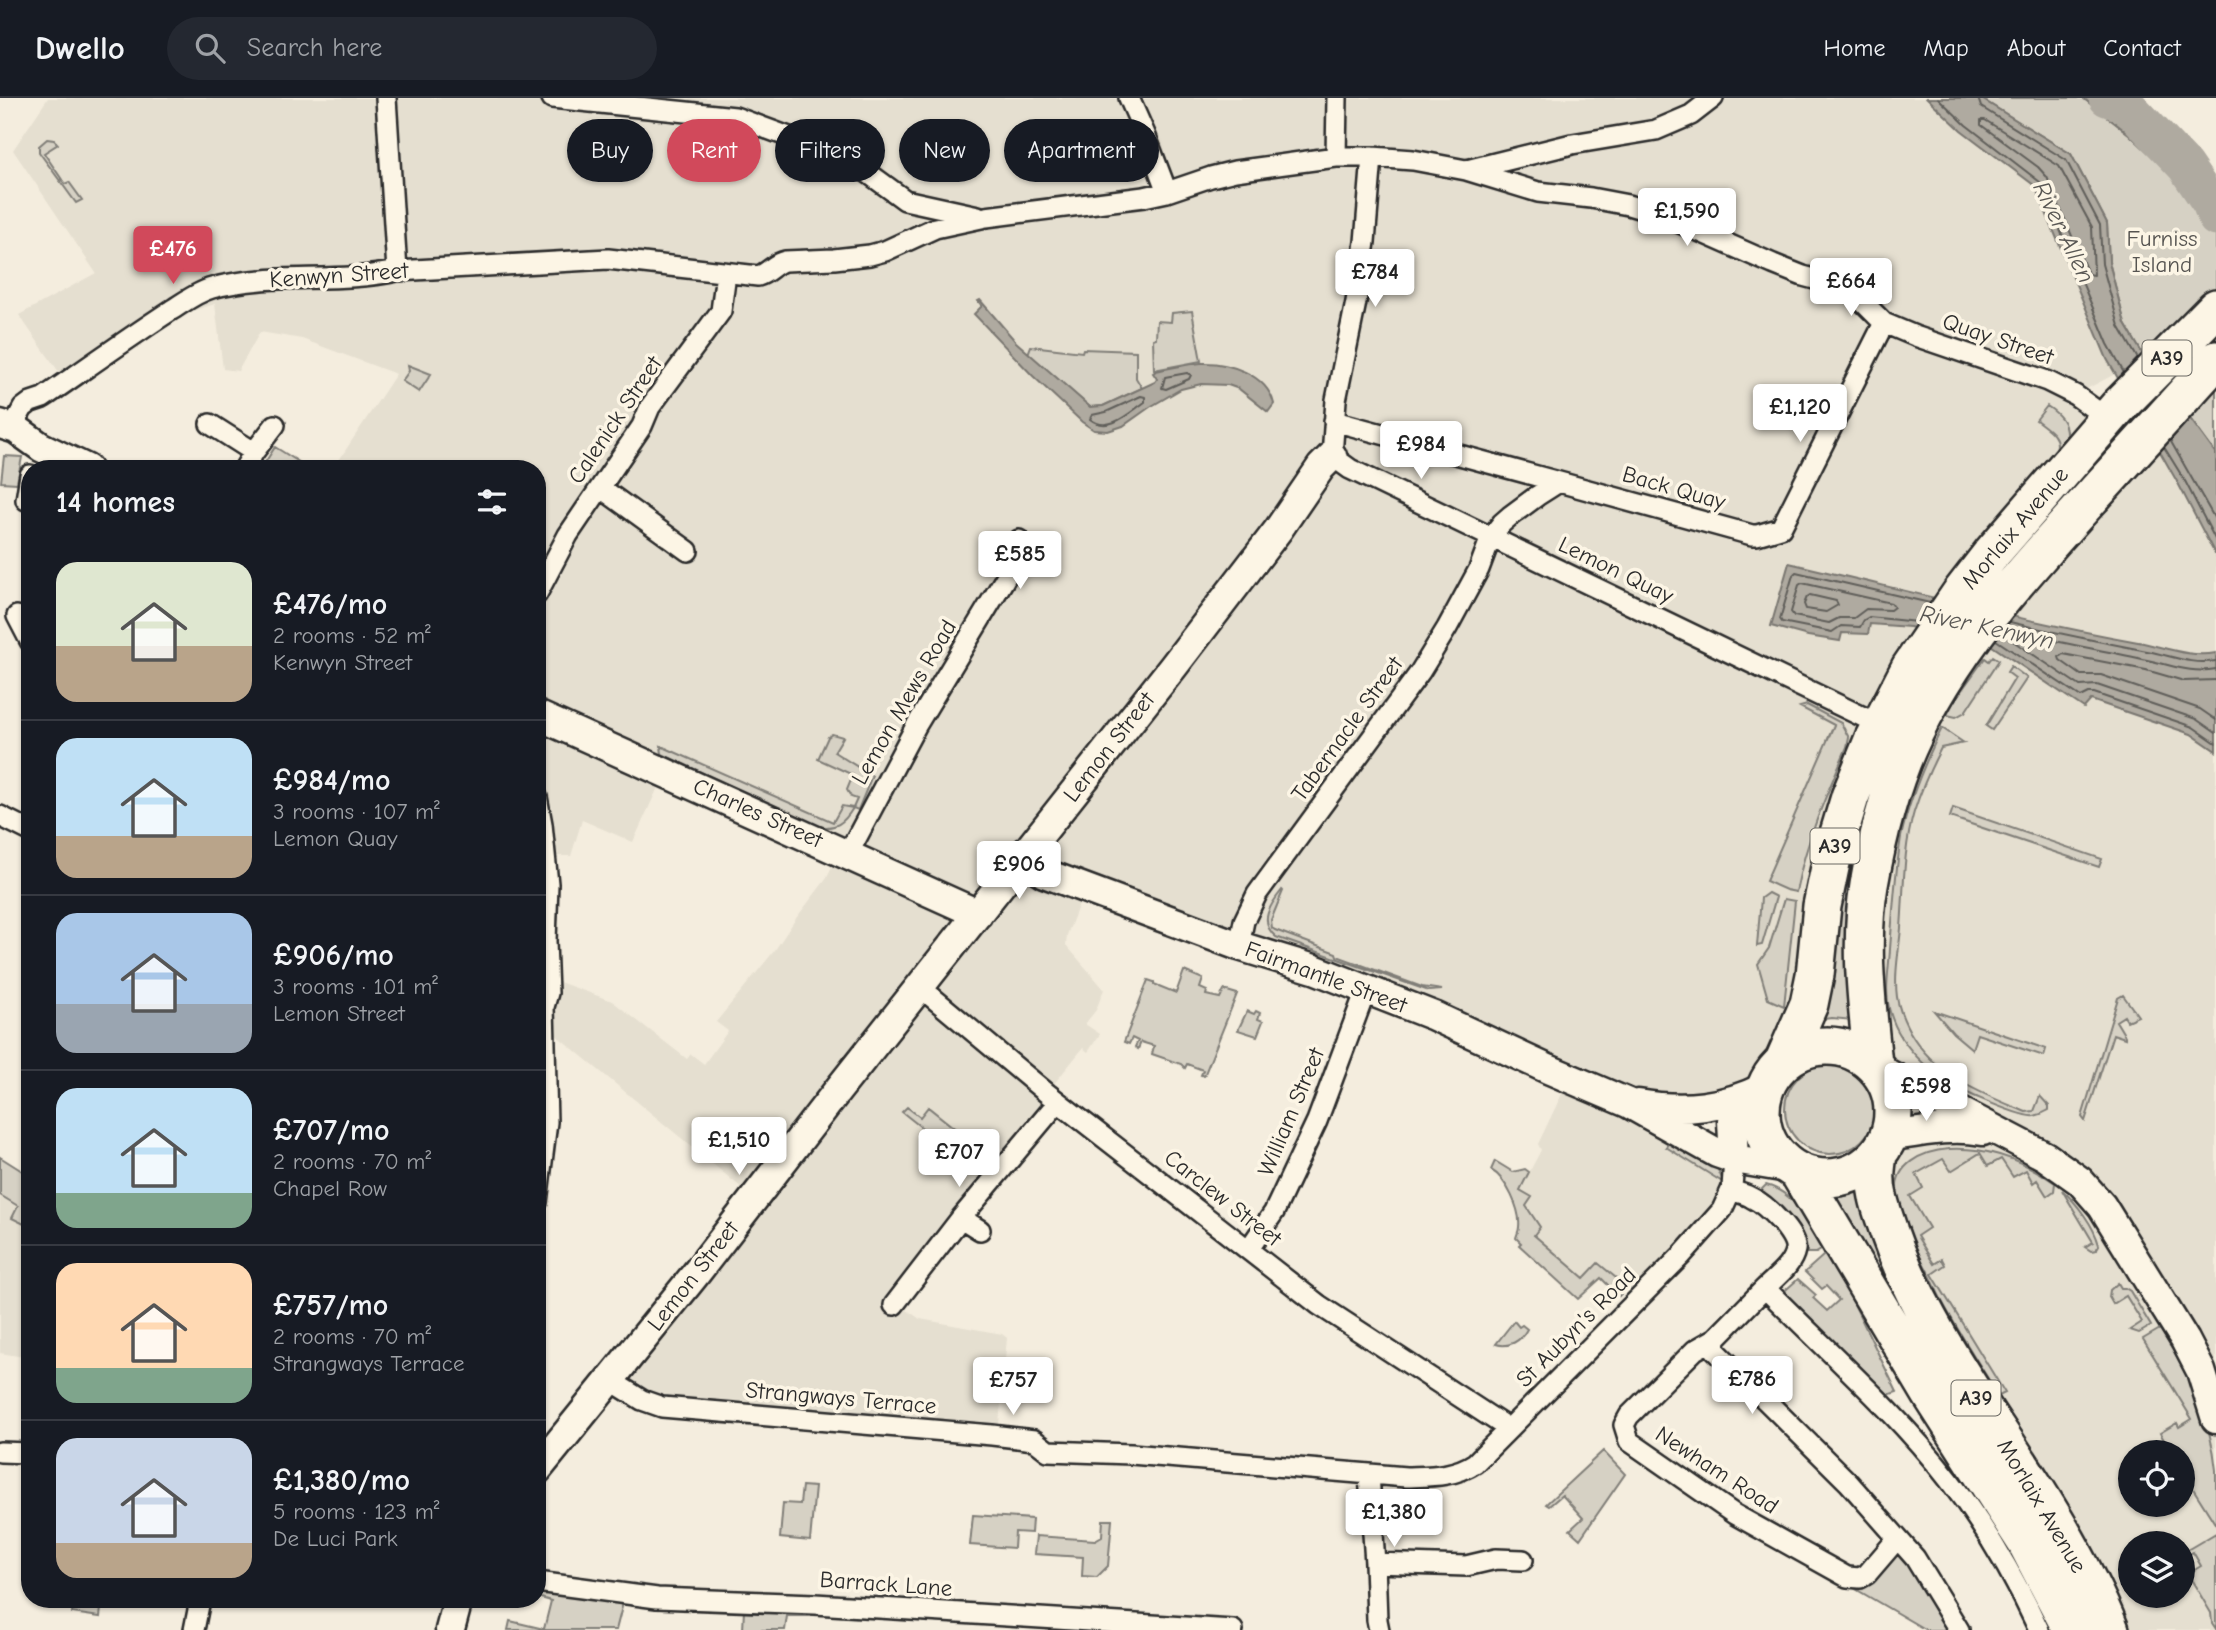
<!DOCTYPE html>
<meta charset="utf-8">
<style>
body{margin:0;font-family:"Comic Neue",sans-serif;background:#242831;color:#f1f3f6;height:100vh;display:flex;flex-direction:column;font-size:26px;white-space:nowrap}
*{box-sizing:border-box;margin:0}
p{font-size:23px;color:#9ea1a6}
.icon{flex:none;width:38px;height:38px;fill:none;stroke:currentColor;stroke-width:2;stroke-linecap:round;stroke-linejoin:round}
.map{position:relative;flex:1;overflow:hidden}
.details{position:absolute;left:21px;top:362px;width:525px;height:1148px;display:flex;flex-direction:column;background:#171b24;border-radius:28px;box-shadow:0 2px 5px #0004}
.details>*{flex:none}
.guide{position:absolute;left:567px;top:21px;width:665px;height:63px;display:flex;gap:14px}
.tools{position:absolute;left:2118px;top:1342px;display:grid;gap:14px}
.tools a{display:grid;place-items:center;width:77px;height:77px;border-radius:50%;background:#171b24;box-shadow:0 2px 5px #0004;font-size:35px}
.price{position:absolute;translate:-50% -60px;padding:0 16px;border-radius:7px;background:#fff;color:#222;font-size:23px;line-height:46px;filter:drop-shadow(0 2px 4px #0008)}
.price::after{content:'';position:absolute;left:50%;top:42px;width:21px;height:16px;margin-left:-10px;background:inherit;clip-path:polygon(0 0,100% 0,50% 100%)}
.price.active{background:#d1495b;color:#fff}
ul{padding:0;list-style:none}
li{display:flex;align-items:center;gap:21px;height:175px;padding:0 35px}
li+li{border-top:2px solid #363941}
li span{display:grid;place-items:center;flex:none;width:196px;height:140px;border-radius:21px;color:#555}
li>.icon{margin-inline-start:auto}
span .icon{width:84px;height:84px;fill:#fffc;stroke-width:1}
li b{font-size:30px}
h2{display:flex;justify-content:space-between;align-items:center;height:84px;padding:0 35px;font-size:30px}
.tag{padding:0 24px;border-radius:32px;background:#171b24;box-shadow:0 2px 5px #0004;font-size:24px;line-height:63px}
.tag.active{background:#d1495b;color:#fff}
header{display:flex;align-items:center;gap:42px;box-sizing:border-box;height:98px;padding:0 35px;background:#171b24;border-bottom:2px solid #363941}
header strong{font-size:33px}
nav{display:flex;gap:38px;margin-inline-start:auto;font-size:24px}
.search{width:490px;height:63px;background:#242831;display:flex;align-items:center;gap:18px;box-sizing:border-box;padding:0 24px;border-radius:38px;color:#9ea1a6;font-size:26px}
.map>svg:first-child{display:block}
.built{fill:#e5dfd0;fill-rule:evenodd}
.green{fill:#d6d1c4;stroke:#807e78;stroke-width:2}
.water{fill:#afaaa0;stroke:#7a7771;stroke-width:2}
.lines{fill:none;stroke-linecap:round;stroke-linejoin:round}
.shore{stroke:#605e5a;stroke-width:2}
.river{stroke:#afaaa0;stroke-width:37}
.street-casing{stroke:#2b2b2b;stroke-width:24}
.secondary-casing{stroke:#2b2b2b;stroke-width:33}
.highway-casing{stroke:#2b2b2b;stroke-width:42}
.street{stroke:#fcf5e5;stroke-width:19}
.secondary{stroke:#fcf5e5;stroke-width:28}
.highway{stroke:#fcf5e5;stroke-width:37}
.labels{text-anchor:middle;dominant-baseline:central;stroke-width:7;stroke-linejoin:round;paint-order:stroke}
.shield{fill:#fcf5e5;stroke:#6a6863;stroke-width:2}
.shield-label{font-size:21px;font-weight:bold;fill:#2b2b2b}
.park-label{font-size:23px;fill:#565451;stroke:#fcf5e5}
.street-label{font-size:23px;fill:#2b2b2b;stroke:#fcf5e5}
.water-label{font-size:24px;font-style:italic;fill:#595754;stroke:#fcf5e5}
</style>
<header>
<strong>Dwello</strong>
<div class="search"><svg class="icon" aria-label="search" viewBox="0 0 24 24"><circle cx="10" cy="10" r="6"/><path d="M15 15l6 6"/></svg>Search here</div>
<nav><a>Home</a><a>Map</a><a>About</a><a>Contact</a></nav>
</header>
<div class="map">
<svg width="2216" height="1532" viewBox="0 0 2216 1532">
<rect width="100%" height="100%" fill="#f4edde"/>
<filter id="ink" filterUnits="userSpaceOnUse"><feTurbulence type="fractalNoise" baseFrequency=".0143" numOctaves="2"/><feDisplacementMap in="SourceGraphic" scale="14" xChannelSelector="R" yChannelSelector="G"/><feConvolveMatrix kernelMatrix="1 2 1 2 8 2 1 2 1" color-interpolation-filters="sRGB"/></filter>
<g filter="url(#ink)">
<!-- built -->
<path class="built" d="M48 0H1927L2035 88 2101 249 2117 275 2075 297 2108 321 1961 495 1798 934 1765 989 1666 1009 1717 1055 1734 1083 1638 1201 1625 1187 1598 1165 1584 1180 1534 1136 1540 1129 1526 1108 1520 1092 1541 1052 1538 1046 1569 981 1085 790 1067 837 1066 847 1104 891 1096 912 1085 926 1100 936 1088 954 1083 950 1053 987 1064 998 900 1207 920 1221 1002 1236 1007 1240 998 1337 662 1309 610 1282 754 1100 544 927 548 880 612 903 687 961 691 956 704 966 728 933 716 924 775 852 797 819 827 780 835 761 665 674 633 744 582 722 571 758H546L537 699V371H333L396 276 302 241 260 234 238 273 223 271 215 206 195 212 158 232 75 291 59 274 19 217 96 175 13 52Z
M2149 335 2179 387 2216 458V555L2189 557 2152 546 2094 536 1993 513Z
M1970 544 1992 548 2083 610 2091 601 2191 636 2216 653V1532H2110L1885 1121 1893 1011 1890 995 1884 981 1869 788ZM2130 1354H2182V1407H2130ZM2130 1446H2182V1498H2130Z
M0 1059 30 1078V1260L0 1255Z"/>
<!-- green -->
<path class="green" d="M1980 0H2083L2129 36 2186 90 2216 133V356L2142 255 2125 226 2109 164 2107 125 2071 56Z
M47 41 54 42 58 46 44 55 65 86 69 84 82 102 76 105 39 54V48Z
M1192 213 1201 263 1154 272 1153 241 1156 240 1157 223 1171 224 1172 215Z
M1031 248 1082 254 1083 251 1136 253V280L1142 290 1103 308 1090 309 1028 256Z
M408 267 431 276 419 294 402 283 409 273Z
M2047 308C2059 316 2067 324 2066 338L2056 351C2061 338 2046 330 2036 322Z
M275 349 310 371H261Z
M4 358 22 359 17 385 1 384Z
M1993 558 1999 562 1965 614 1956 619 1947 617 1954 603 1985 560 1989 563Z
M2011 568 2027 580 1992 632 1986 628 2015 580 2007 574Z
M1937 574 1853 922 1832 920 1814 922 1856 719Z
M1807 607 1841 625 1849 640 1847 649C1826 697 1806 743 1796 794L1786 792 1766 783 1834 627 1800 609Z
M1942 630 1964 645 1941 650C1930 671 1921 692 1914 714 1903 751 1904 792 1901 830 1899 853 1894 876 1897 899 1899 912 1904 923 1910 934 1936 979 1981 995 2026 1014L2034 1013 2040 998 2049 1008V1012C2044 1015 2039 1017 2034 1018 2023 1020 1986 1003 1974 998 1938 983 1901 952 1890 914 1884 893 1889 872 1890 851 1893 813 1895 776 1901 739 1909 702 1925 664 1942 630Z
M832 636 843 639 834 654 872 678 858 712 853 710 857 701 851 699 847 692 853 677 818 661 828 639Z
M661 648 833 724 842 708 853 710C844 725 835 732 818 728L662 656Z
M1953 710 2102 761 2099 769 1950 719Z
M1282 792 1283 793 1271 822 1272 830 1275 832 1336 855 1337 858 1422 889 1442 892 1429 893 1276 839C1258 824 1270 807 1282 792Z
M1768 795 1776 799 1762 847 1757 848 1761 800Z
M1784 801 1795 803 1784 908 1768 901 1758 866 1769 850Z
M1184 873 1203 881 1200 890 1207 893 1206 897 1220 900 1224 892 1237 896 1204 978 1201 977 1203 972 1187 966 1185 970 1181 966 1152 956 1154 948 1141 944 1138 951 1135 949 1138 943 1132 940 1129 946 1124 944 1148 882 1154 884V886L1176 895Z
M2123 897 2138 918 2127 923 2124 918 2116 923 2125 938V940L2113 936 2085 1023 2082 1019 2118 900Z
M1247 913 1254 916 1256 913 1260 915 1258 921 1263 923 1257 938 1238 932Z
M1934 913 2046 951 2044 958 1977 936 1972 951 1953 935Z
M1785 1011a45 45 0 1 1 90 0a45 45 0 1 1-90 0Z
M907 1009 920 1019 928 1009 973 1045 960 1060 902 1014Z
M1672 1039 1715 1065 1724 1085 1666 1049Z
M1949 1051C1989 1049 2023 1062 2055 1085L2054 1093 2047 1098 2037 1082 2033 1085 2026 1072 2013 1079 2001 1061 1988 1068 1980 1055 1951 1073 1943 1061 1916 1076 1923 1090 1910 1098 1929 1130 1917 1138 1934 1166 1942 1161 1945 1167 1932 1176 2005 1295 1999 1298C1980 1268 1961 1238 1944 1207 1937 1194 1932 1180 1925 1168 1916 1152 1900 1117 1897 1099 1892 1066 1923 1053 1949 1051Z
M0 1059 30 1078V1129L12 1120 18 1108 0 1097Z
M1495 1063 1513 1074 1525 1071 1529 1074 1520 1092 1532 1099 1526 1108 1540 1129 1534 1137 1584 1180 1598 1165 1627 1189 1619 1198 1601 1180 1578 1201 1519 1147 1521 1145 1516 1140C1517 1136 1519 1133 1519 1129 1521 1112 1506 1080 1491 1072Z
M1862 1086 2062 1459 2088 1532 1881 1183 1831 1091H1845Z
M1766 1087C1795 1094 1810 1127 1826 1149L1816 1155H1807C1809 1131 1776 1109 1759 1094Z
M2062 1092C2077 1105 2094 1128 2099 1147L2096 1152 2091 1153 2085 1149 2093 1144Z
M1824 1157 1831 1159 1897 1294 1884 1298 1780 1197 1798 1181 1816 1197 1813 1200 1827 1213 1839 1202 1826 1188 1822 1191 1805 1174Z
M2118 1185 2121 1190H2125L2130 1193 2151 1228 2139 1235 2130 1232 2142 1224 2126 1198 2113 1206 2109 1199 2110 1192Z
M1514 1223 1519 1229 1522 1227 1527 1231C1521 1243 1509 1250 1496 1246Z
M2160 1231C2187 1275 2211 1319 2216 1372 2216 1390 2216 1409 2216 1427L2182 1373V1354H2171L2160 1335 2177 1325 2179 1329 2192 1321 2143 1241Z
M1603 1353 1625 1376 1580 1441 1570 1432 1583 1420 1562 1397 1549 1408 1546 1406Z
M802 1388 815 1389 810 1443 780 1440 783 1405 800 1406Z
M973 1417 1032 1421 1031 1435 1015 1434 1014 1450 970 1447Z
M1103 1422H1112L1108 1468 1097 1479 1082 1478 1083 1459 1034 1456 1036 1438 1095 1442 1102 1438Z
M2216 1435V1531L2212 1525 2211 1515 2188 1476 2201 1468 2193 1454 2182 1461V1455Z
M1895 1455H1901L1949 1528 1943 1532H1926L1847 1486Z
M537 1491 623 1505 616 1532H508L510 1523 544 1531 551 1503 537 1499Z
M73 1502H102L100 1519 72 1515Z
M744 1512 810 1513V1518H787L785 1532H743Z"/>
<!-- water -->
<path class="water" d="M1927 0H1980L2071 56 2107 125 2109 164 2125 226 2142 255 2216 356V458L2179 387 2107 261 2035 88 1961 32Z
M2083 0H2111L2195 61 2216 95V133L2186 90 2129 36Z
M980 202 1016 244 1090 309 1103 308 1155 284 1157 281 1153 275 1156 273C1171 270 1186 266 1201 265 1228 264 1267 276 1274 306L1268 314 1239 291 1228 287 1201 286 1181 291 1150 309 1123 328 1108 333 1094 332 1082 324 1033 278 974 216 982 208 978 203Z
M1789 465C1905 492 2021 523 2138 544 2165 549 2189 560 2216 555V653L2191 636 2091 602 2084 610 1992 548 1910 529 1870 526 1868 536 1842 535 1840 543 1808 538 1771 528Z"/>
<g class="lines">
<!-- shore -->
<path class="shore" d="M1938 0 1966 27 2040 84 2108 246 2124 275
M1978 0 1981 9 2066 62 2100 127 2102 166 2119 228 2138 261
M1981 22H1985L2059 68 2092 129 2094 177 2088 176 2047 79 2038 69 1981 27Z
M2216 97 2208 94 2190 66 2149 36 2145 37V42L2191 86 2216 121
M1187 275 1191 277 1189 281 1166 291 1162 290 1165 279Z
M1141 298 1145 299V304C1129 315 1109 336 1090 321L1092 317 1106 314Z
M2170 342 2216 423
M2164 349 2185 383 2216 443
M1802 485 1891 505 1894 509 1890 512 1866 511 1854 520H1839L1829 525 1794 518 1791 514 1799 487Z
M1810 497 1836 503 1838 507 1826 514 1806 511 1804 506 1807 499Z
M1917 524 1869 519 1864 522 1860 529 1841 528 1832 534 1782 524 1780 521 1793 477 1796 474 1930 505
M2010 524C2055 535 2101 544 2147 553 2173 558 2189 567 2216 563
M1996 542 2081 599 2089 595H2094L2193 629 2216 645
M2216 571C2191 576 2172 567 2147 562 2101 552 2055 544 2010 533L2005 536 2007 539 2080 588 2097 587 2196 621 2216 635
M2216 582 2184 583 2146 572 2063 556 2059 559 2060 562 2081 577H2101L2200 611 2216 622"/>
<!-- river -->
<path class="river" d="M2107 0 2127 7 2185 68 2210 105 2216 120"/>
<defs>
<path id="street" d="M386 0 397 173
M552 0 735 19 849 61 905 102 978 118
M1129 0 1145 36 1167 94
M1336 59 1337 0
M1372 59 1365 144 1356 204 1336 302 1332 358 1350 371 1880 627
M1467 72 1572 46 1656 32 1691 17 1713 0
M1334 323 1559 384
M210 326 254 354
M12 330 23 310 31 304 43 300C85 271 127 241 170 213 183 205 197 194 212 190 269 174 337 186 397 173L608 161 758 178C769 175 774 165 785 163L834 161 870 157 885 153 935 130 986 119 1144 99 1167 94 1211 79 1235 73 1336 59H1372L1413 62 1466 72 1538 94 1591 100 1628 107 1662 117 1773 166 1803 178 1837 187 1856 197 1884 225 1915 238 2047 283 2075 297 2108 321
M244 371 254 354 275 327
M601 390 688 453
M26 402 30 377
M537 496 568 437 642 328 650 309 721 213 726 175
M17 518 30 543
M537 699 542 726 548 786 546 843 548 895 544 909 547 1024 537 1104
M0 718 30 733
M848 756 916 628 1021 454 1019 442
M1239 848 1244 823 1257 796 1420 574 1447 530 1479 471 1491 439 1502 425 1510 418 1537 398 1559 384 1752 437H1757L1781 430 1884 225
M920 889 1048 996 1319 1207 1509 1331
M1731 1092C1738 1095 1746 1096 1752 1100 1765 1106 1798 1137 1795 1152 1792 1168 1776 1179 1765 1190 1827 1253 1895 1312 1949 1382 1984 1427 2015 1480 2039 1532
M961 1120 980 1132
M1249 1151 1274 1114 1317 1023 1366 892
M1765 1190 1716 1240 1715 1252 1849 1385 1915 1460 1959 1532
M894 1207 961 1120 1058 1004
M1716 1240 1695 1252 1629 1318 1624 1327 1629 1343 1734 1416 1847 1479 1860 1480 1867 1476 1897 1441
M610 1282 642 1302 662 1309 992 1337 1034 1342 1048 1353 1131 1356 1406 1379C1430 1378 1454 1379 1475 1365L1682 1157 1722 1112 1732 1090 1734 1061
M0 1354 30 1355
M1369 1377 1375 1465 1377 1522 1379 1532
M1375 1465 1466 1468 1496 1461 1523 1462
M537 1484 657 1500 815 1506 1233 1532
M194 1532 200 1502"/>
<path id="secondary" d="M0 326 16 331 41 349 87 371
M537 617 978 816
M1021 760 1044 775 1239 848 1314 871 1434 918 1548 971 1628 1005 1717 1055 1734 1061 1794 1071
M1877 970 2045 1058 2080 1083 2102 1108 2185 1242 2201 1273 2216 1321
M1638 1006C1684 1014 1723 1010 1765 989
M1888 1039C1920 1034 1951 1027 1983 1033
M1734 1061 1732 1023 1737 1003
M537 1372 694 1178 838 992 1173 569 1278 432 1321 369 1332 358
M450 1532 458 1502"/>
<path id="highway" d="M1761 1014a66 66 0 1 1 132 0a66 66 0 1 1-132 0Z
M1784 963 1809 906 1815 877 1822 808 1833 755 1850 699 1874 640 1910 570 1961 495 1992 455 2118 309 2216 210
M1873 966C1867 906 1859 846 1869 787 1877 741 1889 692 1908 649 1951 551 2027 470 2099 391 2138 348 2177 305 2216 262
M1878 1056C1877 1065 1875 1074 1876 1083 1876 1099 1884 1118 1889 1134 1921 1226 1981 1305 2033 1387 2062 1433 2090 1481 2110 1532
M1799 1075 1931 1296 2026 1444 2072 1532"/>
</defs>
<!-- street casing -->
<use href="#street" class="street-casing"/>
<!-- secondary casing -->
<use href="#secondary" class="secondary-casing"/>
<!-- highway casing -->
<use href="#highway" class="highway-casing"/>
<!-- street -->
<use href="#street" class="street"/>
<!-- secondary -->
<use href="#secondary" class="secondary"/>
<!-- highway -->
<use href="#highway" class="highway"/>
</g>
</g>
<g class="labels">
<!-- shield labels -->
<g class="shield">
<rect x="2142.5" y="242.5" width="49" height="35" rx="5"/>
<rect x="1810.5" y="730.5" width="49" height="35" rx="5"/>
<rect x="1951.5" y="1282.5" width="49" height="35" rx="5"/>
</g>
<g class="shield-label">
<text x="2167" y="260">A39</text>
<text x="1835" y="748">A39</text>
<text x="1976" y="1300">A39</text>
</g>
<!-- park labels -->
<g class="park-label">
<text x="2162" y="140">Furniss<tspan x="2162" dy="26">Island</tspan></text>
</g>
<!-- street labels -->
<g class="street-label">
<text transform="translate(339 177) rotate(-4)">Kenwyn Street</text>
<text transform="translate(1998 241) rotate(19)">Quay Street</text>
<text transform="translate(615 322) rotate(-56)">Calenick Street</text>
<text transform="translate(1674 390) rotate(16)">Back Quay</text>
<text transform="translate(2015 430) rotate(-50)">Morlaix Avenue</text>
<text transform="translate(1616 472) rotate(26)">Lemon Quay</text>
<text transform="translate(904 604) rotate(-60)">Lemon Mews Road</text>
<text transform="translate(1347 631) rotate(-54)">Tabernacle Street</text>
<text transform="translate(1109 649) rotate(-52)">Lemon Street</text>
<text transform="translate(758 715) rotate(24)">Charles Street</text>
<text transform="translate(1326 879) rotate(20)">Fairmantle Street</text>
<text transform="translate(1291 1014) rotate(-67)">William Street</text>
<text transform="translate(1223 1100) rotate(38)">Carclew Street</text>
<text transform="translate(693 1178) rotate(-52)">Lemon Street</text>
<text transform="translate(1576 1229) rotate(-45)">St Aubyn's Road</text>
<text transform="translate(841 1300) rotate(5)">Strangways Terrace</text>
<text transform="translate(1717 1372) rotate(33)">Newham Road</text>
<text transform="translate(2042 1408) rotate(59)">Morlaix Avenue</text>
<text transform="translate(886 1486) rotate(4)">Barrack Lane</text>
</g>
<!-- water labels -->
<g class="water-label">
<text transform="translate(2064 134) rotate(64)">River Allen</text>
<text transform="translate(1987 529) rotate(12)">River Kenwyn</text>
</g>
</g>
</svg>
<div class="tools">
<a><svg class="icon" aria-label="locate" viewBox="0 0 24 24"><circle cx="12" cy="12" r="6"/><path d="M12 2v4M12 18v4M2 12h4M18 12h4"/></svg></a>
<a><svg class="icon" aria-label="layers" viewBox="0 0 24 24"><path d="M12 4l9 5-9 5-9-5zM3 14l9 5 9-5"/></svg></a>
</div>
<b class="price" style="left:1687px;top:150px">£1,590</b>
<b class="price active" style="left:173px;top:188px">£476</b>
<b class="price" style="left:1375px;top:211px">£784</b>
<b class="price" style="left:1851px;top:220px">£664</b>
<b class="price" style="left:1800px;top:346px">£1,120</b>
<b class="price" style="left:1421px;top:383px">£984</b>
<b class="price" style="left:1020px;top:493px">£585</b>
<b class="price" style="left:1019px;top:803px">£906</b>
<b class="price" style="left:1926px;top:1025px">£598</b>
<b class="price" style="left:739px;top:1079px">£1,510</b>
<b class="price" style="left:959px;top:1091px">£707</b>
<b class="price" style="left:1752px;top:1318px">£786</b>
<b class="price" style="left:1013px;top:1319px">£757</b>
<b class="price" style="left:1394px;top:1451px">£1,380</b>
<div class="guide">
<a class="tag">Buy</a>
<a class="tag active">Rent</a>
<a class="tag">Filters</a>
<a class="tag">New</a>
<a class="tag">Apartment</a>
</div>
<section class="details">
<h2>14 homes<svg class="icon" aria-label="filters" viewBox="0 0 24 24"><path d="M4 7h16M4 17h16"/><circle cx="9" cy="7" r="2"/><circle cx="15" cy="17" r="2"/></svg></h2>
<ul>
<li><span style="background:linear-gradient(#dfe7d0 60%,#b9a48a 0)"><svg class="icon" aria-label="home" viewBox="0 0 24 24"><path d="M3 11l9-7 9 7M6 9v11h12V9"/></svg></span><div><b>£476/mo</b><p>2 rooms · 52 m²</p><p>Kenwyn Street</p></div></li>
<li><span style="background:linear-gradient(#bfe0f5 70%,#b9a48a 0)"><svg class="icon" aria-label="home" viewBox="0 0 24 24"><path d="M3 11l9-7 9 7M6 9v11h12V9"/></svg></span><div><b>£984/mo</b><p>3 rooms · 107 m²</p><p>Lemon Quay</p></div></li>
<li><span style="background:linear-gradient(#a9c7e8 65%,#9aa5b1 0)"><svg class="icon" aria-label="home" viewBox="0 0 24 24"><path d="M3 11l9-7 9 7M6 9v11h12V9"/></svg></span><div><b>£906/mo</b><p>3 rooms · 101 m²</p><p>Lemon Street</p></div></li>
<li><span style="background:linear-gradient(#bfe0f5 75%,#7fa58c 0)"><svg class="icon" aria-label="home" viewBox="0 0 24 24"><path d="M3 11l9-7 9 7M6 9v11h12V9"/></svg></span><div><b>£707/mo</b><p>2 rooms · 70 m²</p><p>Chapel Row</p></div></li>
<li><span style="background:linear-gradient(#ffd9b3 75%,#7fa58c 0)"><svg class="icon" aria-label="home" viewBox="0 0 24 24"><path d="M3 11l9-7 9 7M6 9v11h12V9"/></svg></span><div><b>£757/mo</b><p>2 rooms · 70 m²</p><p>Strangways Terrace</p></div></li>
<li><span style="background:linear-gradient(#c9d6e8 75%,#b9a48a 0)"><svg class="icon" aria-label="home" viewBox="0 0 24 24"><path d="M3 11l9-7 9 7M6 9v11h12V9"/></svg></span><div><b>£1,380/mo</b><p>5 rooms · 123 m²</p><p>De Luci Park</p></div></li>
</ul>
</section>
</div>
